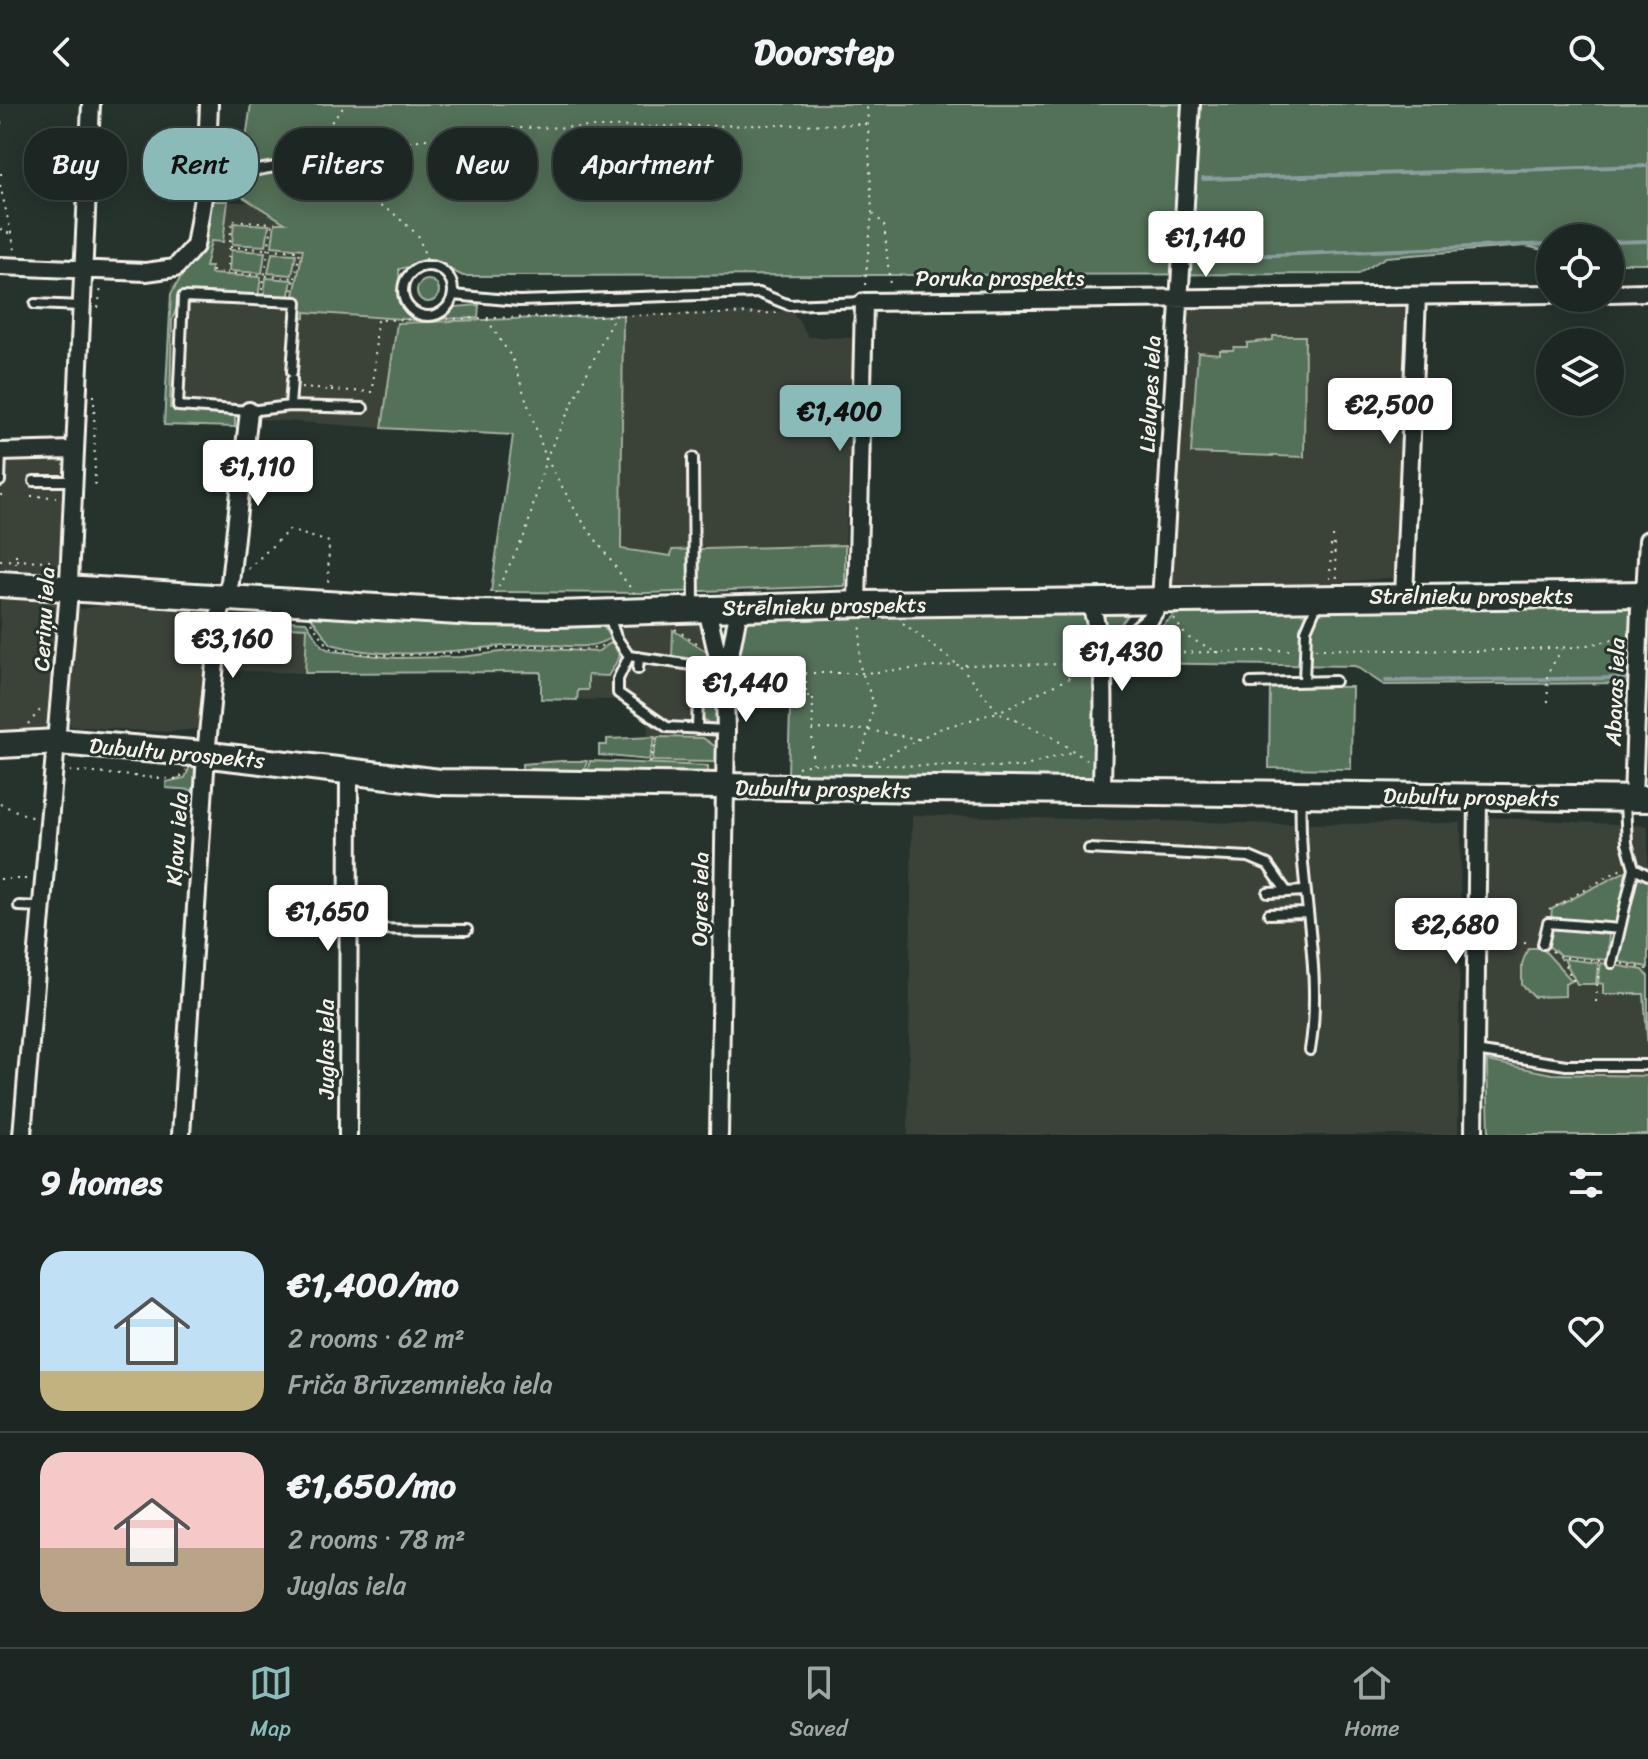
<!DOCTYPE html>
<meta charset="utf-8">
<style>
body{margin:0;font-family:Sriracha,sans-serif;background:#252e2a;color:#f1f3f6;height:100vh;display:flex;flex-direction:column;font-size:30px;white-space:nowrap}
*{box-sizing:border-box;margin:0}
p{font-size:26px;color:#a0a5a5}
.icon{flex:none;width:44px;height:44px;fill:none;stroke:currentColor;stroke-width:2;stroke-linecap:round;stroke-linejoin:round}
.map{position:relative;height:1031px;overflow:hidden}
.drawer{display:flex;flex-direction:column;background:#1c2622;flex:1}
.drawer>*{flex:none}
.hud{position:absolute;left:24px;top:24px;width:800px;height:72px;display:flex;gap:16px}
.controls{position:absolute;left:1536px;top:120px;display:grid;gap:16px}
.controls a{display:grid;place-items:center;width:88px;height:88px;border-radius:50%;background:#1c2622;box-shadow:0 4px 20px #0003,0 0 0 2px #3a4340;font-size:40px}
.price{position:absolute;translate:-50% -68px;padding:0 18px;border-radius:8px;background:#fff;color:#222;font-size:26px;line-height:52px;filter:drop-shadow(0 2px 4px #0008)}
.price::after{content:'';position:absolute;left:50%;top:48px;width:24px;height:18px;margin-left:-12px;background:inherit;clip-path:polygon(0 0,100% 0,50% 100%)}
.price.current{background:#8bbbb9;color:#111}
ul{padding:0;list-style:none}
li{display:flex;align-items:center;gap:24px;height:200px;padding:0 40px}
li+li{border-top:2px solid #3a4340}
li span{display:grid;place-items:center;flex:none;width:224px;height:160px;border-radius:24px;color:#555}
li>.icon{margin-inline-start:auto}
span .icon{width:96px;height:96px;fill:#fffc;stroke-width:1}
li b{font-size:34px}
h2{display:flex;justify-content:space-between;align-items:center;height:96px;padding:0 40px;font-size:34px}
.pill{padding:0 28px;border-radius:32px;background:#1c2622;box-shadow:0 4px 20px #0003,0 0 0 2px #3a4340;font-size:28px;line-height:72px}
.pill.current{background:#8bbbb9;color:#111}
header{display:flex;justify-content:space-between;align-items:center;height:104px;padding:0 40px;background:#1c2622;font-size:36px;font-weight:800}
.tabs{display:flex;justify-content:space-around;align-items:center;height:112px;border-top:2px solid #3a4340;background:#1c2622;font-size:22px;color:#a0a5a5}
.tabs a{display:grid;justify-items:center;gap:4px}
.tabs .current{color:#8bbbb9}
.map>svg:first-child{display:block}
.built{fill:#3b4239}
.green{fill:#527059;stroke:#a3b0a0;stroke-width:2}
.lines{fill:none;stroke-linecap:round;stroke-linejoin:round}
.stream{stroke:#8a9e9c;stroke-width:4}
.service-casing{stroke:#f4f1e8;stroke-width:14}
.minor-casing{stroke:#f4f1e8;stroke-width:22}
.primary-casing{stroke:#f4f1e8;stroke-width:30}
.path{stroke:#f4f1e8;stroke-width:2;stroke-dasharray:2 6;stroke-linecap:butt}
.service{stroke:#26332d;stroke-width:8}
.minor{stroke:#26332d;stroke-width:16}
.primary{stroke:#26332d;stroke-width:24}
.labels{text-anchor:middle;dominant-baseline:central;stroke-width:6;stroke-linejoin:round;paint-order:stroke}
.street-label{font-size:22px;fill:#f4f1e8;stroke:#26332d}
</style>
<header><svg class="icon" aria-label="back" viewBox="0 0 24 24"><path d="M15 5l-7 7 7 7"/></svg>Doorstep<svg class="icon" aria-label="search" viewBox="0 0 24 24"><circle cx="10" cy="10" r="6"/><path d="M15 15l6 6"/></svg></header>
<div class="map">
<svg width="1648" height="1031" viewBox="0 0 1648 1031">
<rect width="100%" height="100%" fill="#26332d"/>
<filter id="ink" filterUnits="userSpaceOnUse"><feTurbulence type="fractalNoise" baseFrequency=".0125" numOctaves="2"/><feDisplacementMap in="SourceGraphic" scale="16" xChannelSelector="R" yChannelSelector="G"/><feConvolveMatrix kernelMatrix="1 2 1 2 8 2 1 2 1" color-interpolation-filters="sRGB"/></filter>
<g filter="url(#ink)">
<!-- built -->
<path class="built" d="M210 97 402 103 397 219 382 324 258 315 256 327 239 326 237 323 164 321 171 179 179 178 201 139Z
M1405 199 1413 212 1399 473 1319 480H1170L1183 206 1189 200Z
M792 207 809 233 855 234 845 441 672 446V452L621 445 623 211Z
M0 352 68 353 61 474 0 472Z
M0 487 58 490 61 504 50 625 43 628 0 630Z
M99 502 206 508 210 512 198 625 165 628 71 622 68 615 74 506Z
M702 514 707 518 718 574 719 677 647 675 648 619 616 596 541 595V517Z
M227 520 307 524 305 569 223 566Z
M912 711 1281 720 1461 719 1458 1031H908Z
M1487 713 1648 722V1015L1551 1024 1548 970 1484 955Z"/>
<!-- green -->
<path class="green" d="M251 0H1648V159H1610V134H1550V148L1526 142 1386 153 1358 170 463 172 433 157 399 165 400 200 416 216 305 208V214L299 213 293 197 303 145 272 142 275 119H285L238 90Z
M210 97H228L223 138 211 137 205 163H211V170L261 173 258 194 182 190 172 216 170 304 235 308V323L164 321 171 190 201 139Z
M234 119 269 121 266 142 232 140Z
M231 146 265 148 262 169 229 167Z
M272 149 296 150 292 171 268 169Z
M266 174 292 176 288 195 264 193Z
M417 187a11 11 0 1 1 22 0a11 11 0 1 1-22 0Z
M479 201 478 214 435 215 455 203Z
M623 211 621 445 671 452 672 446 845 441V482L647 489 491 488 513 331 382 324 397 219Z
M1273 232H1305L1304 353 1191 349 1198 248 1220 250V246H1233L1234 243H1247V239L1273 236Z
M1624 499 1635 505 1629 579 1384 581 1355 562 1121 559 1180 506Z
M1079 504 1092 524 1095 551V674L1086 680 776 674 788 669 791 574 735 572C731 555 736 522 749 509Z
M232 506 600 516 610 534C586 549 560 539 533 540 466 543 397 560 331 540L310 512Z
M1131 506 1109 535 1105 536 1099 509Z
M229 514 306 518 322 542 331 547 396 554 461 553 533 544 597 548 612 538 620 552 608 572 588 571V586H578L577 596 541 595V568L305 569 307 524 227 520Z
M673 526 707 548V554L700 558 672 555Z
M707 568 716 574V619L711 621 702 614 704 574Z
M1270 582 1352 583 1351 665 1269 664Z
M655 633 649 656 599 651V641H607V635Z
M658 633 703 634 716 643V658L652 657Z
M561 657H587L582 674H522V660Z
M590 657 708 662V677L585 675Z
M190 662H195L199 672 197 695 192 694V686L166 684V678L185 674Z
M1626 767 1618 822 1551 816 1552 805Z
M1638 771 1648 777V863L1616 857Z
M1550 823 1609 831 1607 856 1560 851 1546 840Z
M1528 844H1542L1572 877 1565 880V892L1534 893 1522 881V860Z
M1564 855 1598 859 1596 880H1577Z
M1601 859 1643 866 1648 872V947L1644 890H1603V880L1598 879Z
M1487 957 1552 970 1648 972V1031H1489Z"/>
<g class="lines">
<!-- stream -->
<path class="stream" d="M1203 75 1648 62
M1610 138 1648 137
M1195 154 1550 140
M1386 577 1627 574"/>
<defs>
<path id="service" d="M206 75 298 59
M403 187a25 25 0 1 1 50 0a25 25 0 1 1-50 0Z
M453 191 519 197 759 189 789 201 864 198
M35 200 81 202
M292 276 290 302 249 307 178 302 183 193 297 198 292 268
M290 302 363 304
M693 354 694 505
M0 377 1 348
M34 377H73
M608 509 616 533 629 552 699 562 723 559
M629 552 618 575V589L667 623 726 626
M638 565 639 553
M1304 577 1306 526 1318 498
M1251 579 1335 577
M697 625 699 562
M1301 692C1297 776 1324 863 1310 946
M1089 745 1249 753 1268 761 1287 788
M1634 764 1648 771
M1268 789 1305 787
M19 802 41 803
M1269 810 1306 809
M349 825 467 826
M1543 840 1548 819 1620 825
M1612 859 1634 764 1627 739 1625 699
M1475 947 1566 961H1648"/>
<path id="minor" d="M0 162 146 168 175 164 195 142 206 75 209 0
M1610 189 1648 188
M0 348 74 346
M1404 492 1417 193
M1090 498C1110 558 1102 627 1102 689
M857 500 864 198 1550 190
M707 505 717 549 724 559 726 626 719 1031
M1101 558 1149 516 1161 497 1191 0
M724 559 730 551 739 504
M1633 695 1640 504 1645 490 1648 436
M22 1031 68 499 91 0
M181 1031 206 651 220 508 230 478 249 307
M348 1031 349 667
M1474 1031 1478 693"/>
<path id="primary" d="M0 480 475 509 557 510 862 500 1648 490
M0 641 58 638 193 649 440 678 1648 695"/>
</defs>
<!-- service casing -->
<use href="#service" class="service-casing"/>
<!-- minor casing -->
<use href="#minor" class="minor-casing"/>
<!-- primary casing -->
<use href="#primary" class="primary-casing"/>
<!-- path -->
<path class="path" d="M0 19H4
M306 49 346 0
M307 57 395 39 514 24 867 20
M310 64 393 109 418 131 429 163
M0 70H7
M0 81 15 146
M873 110 884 120 890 182
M0 125 10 130
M230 143 300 147 295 174
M212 167 226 169
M865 181 872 109 867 0
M262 186C266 164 269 141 272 119L232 116 227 169 295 174 292 186
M98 204 101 183
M487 215 512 254 546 354 578 411 634 489
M301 284 331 286V283
M331 286 373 288 377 216 777 209
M94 291 95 384
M1387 310H1398
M0 391H4
M31 392 56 393
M1333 432 1337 475
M16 450V463
M0 456 55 457
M248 465 289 426 329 438 328 481
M1330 475 1331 439
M495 490 526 428 546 354 615 211
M1174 515 1187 533 1222 550
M311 518 330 544C397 560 465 545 533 542 555 541 586 552 605 540
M903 519 963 565 998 608 1086 566
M675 525 700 541
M1315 545 1475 547 1577 543 1623 534
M1135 550 1293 546
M741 569H864L958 561 1086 560
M806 569V592H813L812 659
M1548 598 1547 570 1562 545
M28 620 42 604
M812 625 868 626 874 600 859 560 861 519
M650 659 658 629
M852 661 865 640 868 626 918 635
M868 661 939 625 998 608 1052 633 1087 656
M798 663 812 660 1023 663 1074 647
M70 667 171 675H179L186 666
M0 700 33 714
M0 775H30
M1549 806 1623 764
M1524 838 1532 839
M1552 847 1560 853 1600 857
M1561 854 1576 881
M1622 860 1648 865
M1596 898 1599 859"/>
<!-- service -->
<use href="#service" class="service"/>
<!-- minor -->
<use href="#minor" class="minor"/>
<!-- primary -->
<use href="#primary" class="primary"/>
</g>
</g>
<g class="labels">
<!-- street labels -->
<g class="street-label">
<text x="1000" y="174">Poruka prospekts</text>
<text transform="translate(1150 290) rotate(-87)">Lielupes iela</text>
<text x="1471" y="492">Strēlnieku prospekts</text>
<text transform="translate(824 502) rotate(-1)">Strēlnieku prospekts</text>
<text transform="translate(44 515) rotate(-87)">Ceriņu iela</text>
<text transform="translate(1615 588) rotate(-88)">Abavas iela</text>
<text transform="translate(177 649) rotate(5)">Dubultu prospekts</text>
<text transform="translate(823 685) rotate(1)">Dubultu prospekts</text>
<text transform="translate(1471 693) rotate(1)">Dubultu prospekts</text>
<text transform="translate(177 735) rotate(-86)">Kļavu iela</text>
<text transform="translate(700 795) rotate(-89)">Ogres iela</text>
<text transform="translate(326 945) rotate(-90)">Juglas iela</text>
</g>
</g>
</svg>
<div class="controls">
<a><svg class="icon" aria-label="locate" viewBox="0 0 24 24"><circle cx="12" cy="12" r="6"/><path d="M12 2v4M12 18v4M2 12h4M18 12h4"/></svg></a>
<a><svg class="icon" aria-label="layers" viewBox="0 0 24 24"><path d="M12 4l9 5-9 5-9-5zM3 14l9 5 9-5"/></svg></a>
</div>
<b class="price" style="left:1206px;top:175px">€1,140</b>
<b class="price" style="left:1390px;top:342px">€2,500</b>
<b class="price current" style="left:840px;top:349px">€1,400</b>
<b class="price" style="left:258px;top:404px">€1,110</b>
<b class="price" style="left:233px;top:576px">€3,160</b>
<b class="price" style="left:1122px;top:589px">€1,430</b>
<b class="price" style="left:746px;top:620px">€1,440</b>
<b class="price" style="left:328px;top:849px">€1,650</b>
<b class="price" style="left:1456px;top:862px">€2,680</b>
<div class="hud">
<a class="pill">Buy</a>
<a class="pill current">Rent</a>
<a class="pill">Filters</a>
<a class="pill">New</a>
<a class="pill">Apartment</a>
</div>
</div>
<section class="drawer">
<h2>9 homes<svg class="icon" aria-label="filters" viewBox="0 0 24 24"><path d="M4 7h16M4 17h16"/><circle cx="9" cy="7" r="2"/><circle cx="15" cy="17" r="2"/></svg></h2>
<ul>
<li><span style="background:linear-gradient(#bfe0f5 75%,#c2b280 0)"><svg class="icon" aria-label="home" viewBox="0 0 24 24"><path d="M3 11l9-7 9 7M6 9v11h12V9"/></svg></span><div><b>€1,400/mo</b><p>2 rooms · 62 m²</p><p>Friča Brīvzemnieka iela</p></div><svg class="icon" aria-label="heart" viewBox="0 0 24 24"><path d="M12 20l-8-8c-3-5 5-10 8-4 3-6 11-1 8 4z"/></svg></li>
<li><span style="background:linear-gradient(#f6c9c9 60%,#b9a48a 0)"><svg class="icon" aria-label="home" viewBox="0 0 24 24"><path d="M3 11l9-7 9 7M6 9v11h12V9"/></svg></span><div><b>€1,650/mo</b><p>2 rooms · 78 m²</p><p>Juglas iela</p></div><svg class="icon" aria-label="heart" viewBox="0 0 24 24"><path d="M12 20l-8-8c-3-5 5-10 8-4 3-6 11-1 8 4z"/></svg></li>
</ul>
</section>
<nav class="tabs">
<a class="current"><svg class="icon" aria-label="map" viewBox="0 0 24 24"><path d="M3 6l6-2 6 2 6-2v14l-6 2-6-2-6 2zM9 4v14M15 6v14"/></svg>Map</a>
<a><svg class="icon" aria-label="saved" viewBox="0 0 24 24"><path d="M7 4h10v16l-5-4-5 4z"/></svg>Saved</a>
<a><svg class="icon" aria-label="home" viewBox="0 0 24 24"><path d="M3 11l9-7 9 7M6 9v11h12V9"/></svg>Home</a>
</nav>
